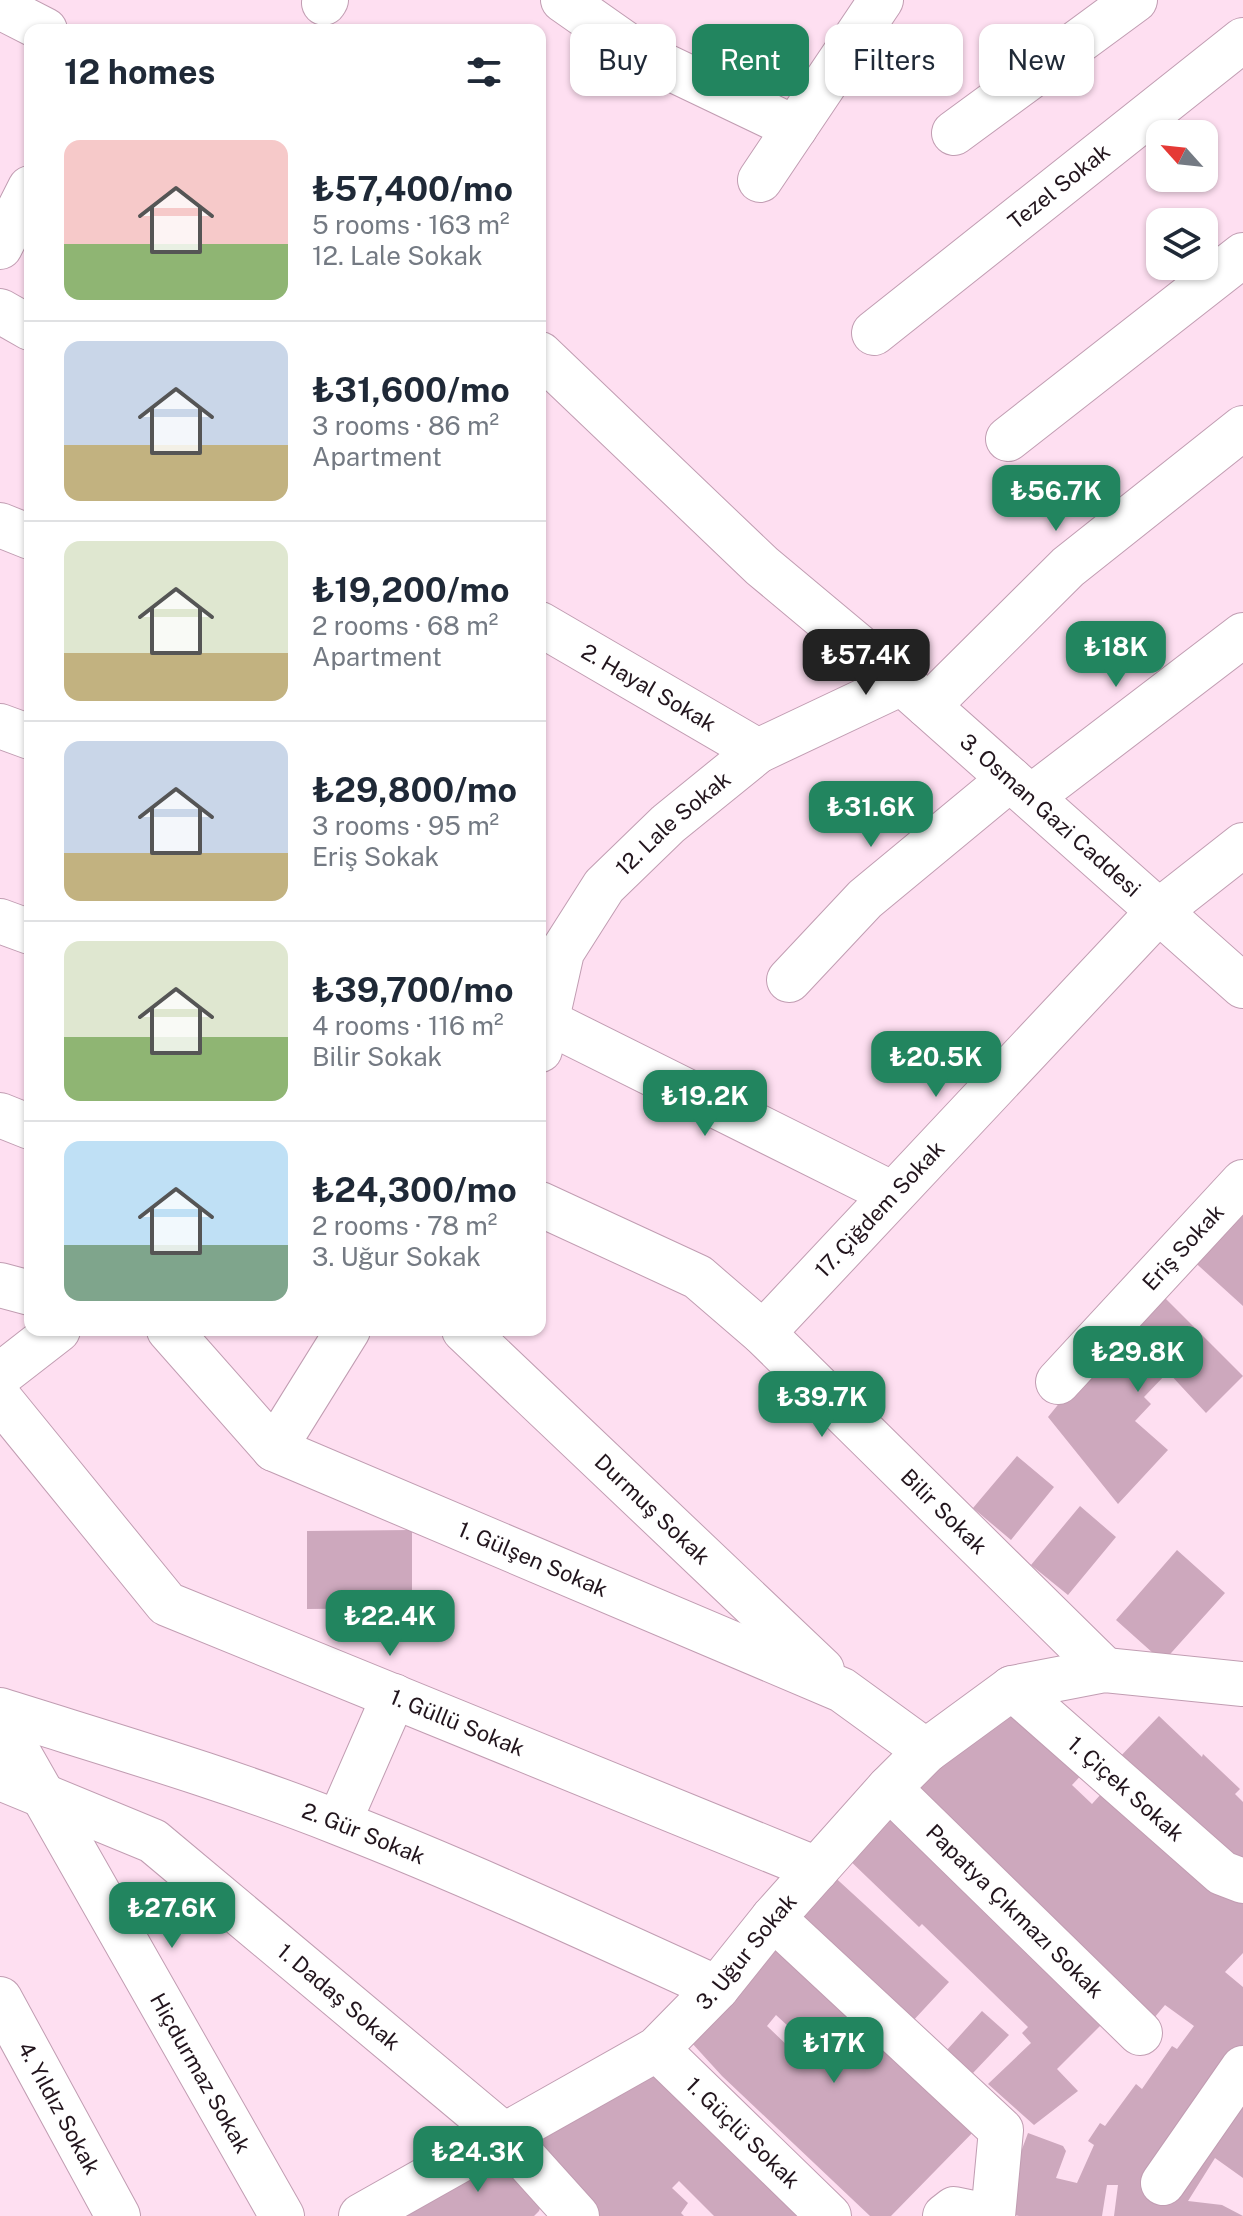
<!DOCTYPE html>
<meta charset="utf-8">
<style>
body{margin:0;font-family:"Public Sans",sans-serif;background:#f2f2f3;color:#1f2937;height:100vh;display:flex;flex-direction:column;font-size:30px;white-space:nowrap}
*{box-sizing:border-box;margin:0}
p{font-size:26px;color:#747a83}
.icon{flex:none;width:44px;height:44px;fill:none;stroke:currentColor;stroke-width:2;stroke-linecap:round;stroke-linejoin:round}
.map{position:relative;flex:1;overflow:hidden}
.sheet{position:absolute;left:24px;top:24px;width:522px;height:1312px;display:flex;flex-direction:column;background:#fff;border-radius:16px;box-shadow:0 2px 6px #0004}
.sheet>*{flex:none}
.top-card{position:absolute;left:570px;top:24px;width:552px;height:72px;display:flex;gap:16px}
.needle{width:52px;rotate:297deg}
.buttons{position:absolute;left:1146px;top:120px;display:grid;gap:16px}
.buttons a{display:grid;place-items:center;width:72px;height:72px;border-radius:16px;background:#fff;box-shadow:0 2px 6px #0004;font-size:40px}
.price{position:absolute;translate:-50% -68px;padding:0 18px;border-radius:16px;background:#22855f;color:#fff;font-size:26px;line-height:52px;filter:drop-shadow(0 2px 4px #0008)}
.price::after{content:'';position:absolute;left:50%;top:48px;width:24px;height:18px;margin-left:-12px;background:inherit;clip-path:polygon(0 0,100% 0,50% 100%)}
.price.on{background:#222;color:#fff}
ul{padding:0;list-style:none}
li{display:flex;align-items:center;gap:24px;height:200px;padding:0 40px}
li+li{border-top:2px solid #e0e1e3}
li span{display:grid;place-items:center;flex:none;width:224px;height:160px;border-radius:16px;color:#555}
li>.icon{margin-inline-start:auto}
span .icon{width:96px;height:96px;fill:#fffc;stroke-width:1}
li b{font-size:34px}
h2{display:flex;justify-content:space-between;align-items:center;height:96px;padding:0 40px;font-size:34px}
.tag{padding:0 28px;border-radius:16px;background:#fff;box-shadow:0 2px 6px #0004;font-size:28px;line-height:72px}
.tag.on{background:#22855f;color:#fff}
.map>svg:first-child{display:block}
.building{fill:#cda8bd;fill-rule:evenodd}
.lines{fill:none;stroke-linecap:round;stroke-linejoin:round}
.minor-casing{stroke:#c19db2;stroke-width:46}
.major-casing{stroke:#c19db2;stroke-width:46}
.minor{stroke:#fff;stroke-width:44}
.major{stroke:#fff;stroke-width:44}
.labels{text-anchor:middle;dominant-baseline:central;stroke-width:7;stroke-linejoin:round;paint-order:stroke}
.street-label{font-size:22px;fill:#22151d;stroke:#fcf4f8}
</style>
<div class="map">
<svg width="1243" height="2216" viewBox="0 0 1243 2216">
<rect width="100%" height="100%" fill="#fedff1"/>
<!-- building -->
<path class="building" d="M1243 1197V1306L1189 1257Z
M1161 1294 1243 1376 1206 1413 1168 1372 1144 1397 1151 1404 1135 1421 1168 1450 1118 1504 1048 1417 1083 1374Z
M1017 1456 1054 1487 1011 1540 973 1508Z
M1080 1506 1116 1537 1068 1595 1031 1565Z
M412 1530V1608L307 1609V1531Z
M1177 1550 1225 1593 1163 1662 1116 1620Z
M1005 1705 1088 1768 1072 1785 1092 1804 1111 1783 1243 1886V1953L1225 1972 1243 1987V2058L1145 2189 1144 2195 1160 2197 1243 2080V2178L1215 2158 1188 2201 1222 2205 1243 2216H1114L1118 2185H1107L1102 2216H1019L999 2211 1028 2133 1063 2146 1066 2151 1056 2178 1077 2183 1094 2145 1088 2141 1100 2123 1105 2126 1136 2084 1142 2089 1172 2046 1177 2049 1194 2026 1165 2005 1154 2018 906 1789Z
M1159 1716 1202 1757 1203 1754 1240 1789 1235 1794 1243 1802V1863L1116 1761Z
M884 1811 1114 2012 1057 2069 1078 2091 1034 2125 988 2084 1031 2043 1022 2033 1028 2027 922 1924 919 1927 843 1854Z
M828 1871 949 1982 911 2023 788 1915Z
M782 1944 981 2124 891 2216H870L722 2076 691 2042ZM776 2015 801 2038 791 2049 767 2026Z
M982 2011 1009 2035 973 2073 946 2051Z
M658 2068 810 2216H714L679 2181 672 2188 688 2203 681 2213 684 2216H600L527 2143Z
M492 2152 542 2202 539 2211 534 2216H390Z"/>
<g class="lines">
<defs>
<g id="minor">
<path d="M563 0 640 54 795 128"/>
<path d="M324 3 326 0"/>
<path d="M954 133 1135 0"/>
<path d="M760 180 881 0"/>
<path d="M0 247 30 188"/>
<path d="M0 311 30 328"/>
<path id="s1" d="M874 333 1243 40"/>
<path d="M1008 439 1243 255"/>
<path d="M0 525 30 537"/>
<path id="s2" d="M540 624 758 751"/>
<path d="M928 706 1068 567 1243 428"/>
<path d="M0 726 30 737"/>
<path d="M1031 797 1243 635"/>
<path d="M0 921 30 932"/>
<path d="M789 980 865 899 1010 779"/>
<path d="M546 1021 893 1194"/>
<path id="s3" d="M540 1050 562 952 604 886 668 824 758 751 902 683"/>
<path d="M0 1115 30 1127"/>
<path id="s4" d="M540 1204 698 1277 763 1333 1105 1670"/>
<path d="M0 1285 30 1293"/>
<path id="s5" d="M169 1330 274 1449 842 1690 926 1751"/>
<path id="s6" d="M464 1330 822 1670"/>
<path id="s7" d="M763 1333 1159 911 1243 845"/>
<path d="M0 1375 58 1330"/>
<path id="s8" d="M1058 1382 1243 1182"/>
<path id="s9" d="M0 1399 167 1604 817 1869"/>
<path d="M274 1449 348 1330"/>
<path id="s10" d="M1012 1688 1222 1873 1243 1881"/>
<path id="s11" d="M0 1710C114 1746 228 1779 339 1823 467 1873 592 1931 717 1988"/>
<path id="s12" d="M0 1720 282 2216"/>
<path id="s13" d="M0 1778 153 1841 504 2135 577 2216"/>
<path id="s14" d="M889 1788 1140 2033"/>
<path d="M339 1822 394 1696"/>
<path d="M773 1918 1001 2130 993 2216"/>
<path id="s15" d="M0 1999 118 2216"/>
<path id="s16" d="M657 2049 829 2216"/>
<path d="M1163 2183 1243 2068"/>
<path id="s17" d="M361 2216 657 2049 717 1988 773 1918 889 1788 926 1751 1012 1688 1105 1670 1243 1684"/>
<path d="M945 2216 954 2209 988 2216"/>
</g>
<g id="major">
<path d="M0 7 45 30"/>
<path id="s18" d="M540 354 762 566 902 683 1243 986"/>
</g>
</defs>
<!-- minor casing -->
<use href="#minor" class="minor-casing"/>
<!-- major casing -->
<use href="#major" class="major-casing"/>
<!-- minor -->
<use href="#minor" class="minor"/>
<!-- major -->
<use href="#major" class="major"/>
</g>
<g class="labels">
<!-- street labels -->
<g class="street-label">
<text stroke="none"><textPath href="#s1" startOffset="236">Tezel Sokak</textPath></text>
<text stroke="none"><textPath href="#s2" startOffset="126">2. Hayal Sokak</textPath></text>
<text stroke="none"><textPath href="#s18" startOffset="688">3. Osman Gazi Caddesi</textPath></text>
<text stroke="none"><textPath href="#s3" startOffset="272">12. Lale Sokak</textPath></text>
<text stroke="none"><textPath href="#s7" startOffset="170">17. Çiğdem Sokak</textPath></text>
<text stroke="none"><textPath href="#s8" startOffset="184">Eriş Sokak</textPath></text>
<text stroke="none"><textPath href="#s6" startOffset="260">Durmuş Sokak</textPath></text>
<text stroke="none"><textPath href="#s4" startOffset="514">Bilir Sokak</textPath></text>
<text stroke="none"><textPath href="#s5" startOffset="440">1. Gülşen Sokak</textPath></text>
<text stroke="none"><textPath href="#s9" startOffset="578">1. Güllü Sokak</textPath></text>
<text stroke="none"><textPath href="#s10" startOffset="152">1. Çiçek Sokak</textPath></text>
<text stroke="none"><textPath href="#s11" startOffset="384">2. Gür Sokak</textPath></text>
<text stroke="none"><textPath href="#s14" startOffset="176">Papatya Çıkmazı Sokak</textPath></text>
<text stroke="none"><textPath href="#s17" startOffset="472">3. Uğur Sokak</textPath></text>
<text stroke="none"><textPath href="#s13" startOffset="408">1. Dadaş Sokak</textPath></text>
<text stroke="none"><textPath href="#s12" startOffset="406">Hiçdurmaz Sokak</textPath></text>
<text stroke="none"><textPath href="#s15" startOffset="124">4. Yıldız Sokak</textPath></text>
<text stroke="none"><textPath href="#s16" startOffset="120">1. Güçlü Sokak</textPath></text>
</g>
</g>
</svg>
<div class="buttons">
<a><svg class="needle" viewBox="-14 -14 28 28"><path d="M0-13l5 13h-10z" fill="#e53935"/><path d="M0 13l5-13h-10z" fill="#747a83"/></svg></a>
<a><svg class="icon" aria-label="layers" viewBox="0 0 24 24"><path d="M12 4l9 5-9 5-9-5zM3 14l9 5 9-5"/></svg></a>
</div>
<b class="price" style="left:1056px;top:533px">₺56.7K</b>
<b class="price" style="left:1116px;top:689px">₺18K</b>
<b class="price on" style="left:866px;top:697px">₺57.4K</b>
<b class="price" style="left:871px;top:849px">₺31.6K</b>
<b class="price" style="left:936px;top:1099px">₺20.5K</b>
<b class="price" style="left:705px;top:1138px">₺19.2K</b>
<b class="price" style="left:1138px;top:1394px">₺29.8K</b>
<b class="price" style="left:822px;top:1439px">₺39.7K</b>
<b class="price" style="left:390px;top:1658px">₺22.4K</b>
<b class="price" style="left:172px;top:1950px">₺27.6K</b>
<b class="price" style="left:834px;top:2085px">₺17K</b>
<b class="price" style="left:478px;top:2194px">₺24.3K</b>
<div class="top-card">
<a class="tag">Buy</a>
<a class="tag on">Rent</a>
<a class="tag">Filters</a>
<a class="tag">New</a>
</div>
<section class="sheet">
<h2>12 homes<svg class="icon" aria-label="filters" viewBox="0 0 24 24"><path d="M4 7h16M4 17h16"/><circle cx="9" cy="7" r="2"/><circle cx="15" cy="17" r="2"/></svg></h2>
<ul>
<li><span style="background:linear-gradient(#f6c9c9 65%,#8fb573 0)"><svg class="icon" aria-label="home" viewBox="0 0 24 24"><path d="M3 11l9-7 9 7M6 9v11h12V9"/></svg></span><div><b>₺57,400/mo</b><p>5 rooms · 163 m²</p><p>12. Lale Sokak</p></div></li>
<li><span style="background:linear-gradient(#c9d6e8 65%,#c2b280 0)"><svg class="icon" aria-label="home" viewBox="0 0 24 24"><path d="M3 11l9-7 9 7M6 9v11h12V9"/></svg></span><div><b>₺31,600/mo</b><p>3 rooms · 86 m²</p><p>Apartment</p></div></li>
<li><span style="background:linear-gradient(#dfe7d0 70%,#c2b280 0)"><svg class="icon" aria-label="home" viewBox="0 0 24 24"><path d="M3 11l9-7 9 7M6 9v11h12V9"/></svg></span><div><b>₺19,200/mo</b><p>2 rooms · 68 m²</p><p>Apartment</p></div></li>
<li><span style="background:linear-gradient(#c9d6e8 70%,#c2b280 0)"><svg class="icon" aria-label="home" viewBox="0 0 24 24"><path d="M3 11l9-7 9 7M6 9v11h12V9"/></svg></span><div><b>₺29,800/mo</b><p>3 rooms · 95 m²</p><p>Eriş Sokak</p></div></li>
<li><span style="background:linear-gradient(#dfe7d0 60%,#8fb573 0)"><svg class="icon" aria-label="home" viewBox="0 0 24 24"><path d="M3 11l9-7 9 7M6 9v11h12V9"/></svg></span><div><b>₺39,700/mo</b><p>4 rooms · 116 m²</p><p>Bilir Sokak</p></div></li>
<li><span style="background:linear-gradient(#bfe0f5 65%,#7fa58c 0)"><svg class="icon" aria-label="home" viewBox="0 0 24 24"><path d="M3 11l9-7 9 7M6 9v11h12V9"/></svg></span><div><b>₺24,300/mo</b><p>2 rooms · 78 m²</p><p>3. Uğur Sokak</p></div></li>
</ul>
</section>
</div>
